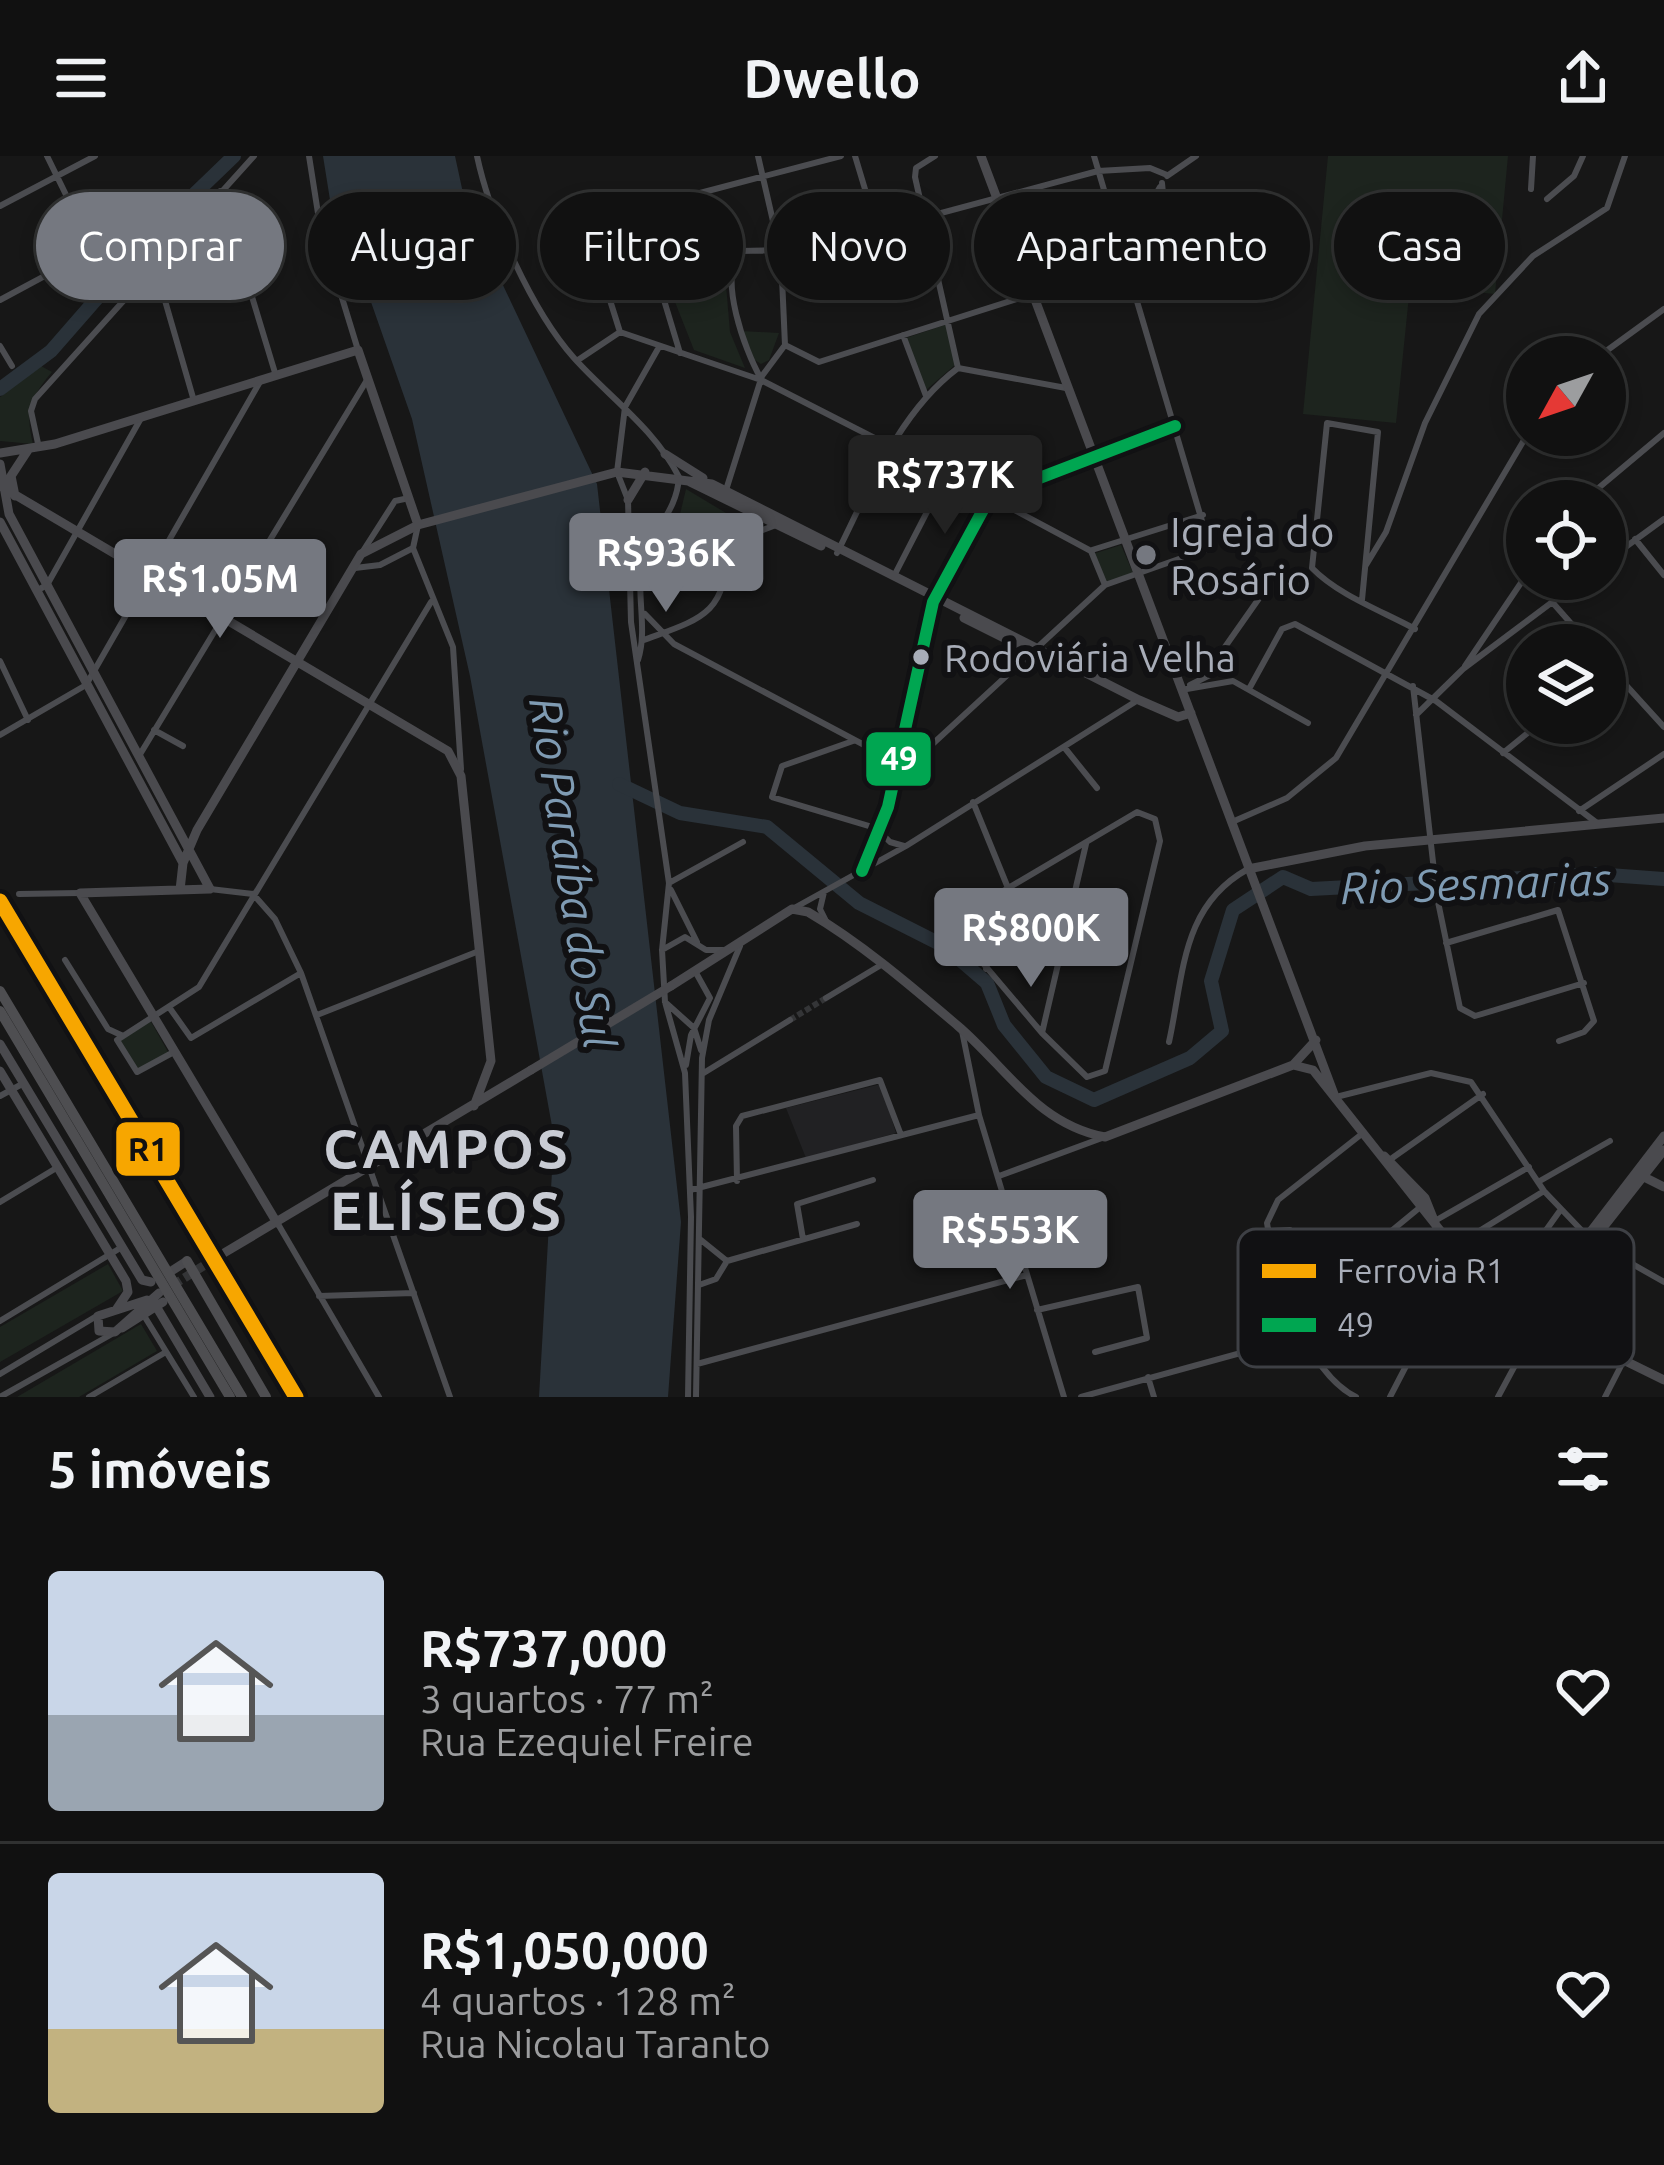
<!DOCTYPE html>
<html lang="pt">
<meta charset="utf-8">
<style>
body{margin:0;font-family:Ubuntu,sans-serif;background:#1e1f1f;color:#f1f3f6;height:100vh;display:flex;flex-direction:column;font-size:45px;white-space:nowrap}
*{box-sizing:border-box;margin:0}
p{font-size:39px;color:#9c9d9f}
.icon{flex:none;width:66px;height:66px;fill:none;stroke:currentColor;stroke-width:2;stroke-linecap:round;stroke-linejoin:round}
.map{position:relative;height:1241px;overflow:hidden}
.details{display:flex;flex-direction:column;background:#111;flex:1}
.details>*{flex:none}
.top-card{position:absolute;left:36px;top:36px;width:1593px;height:108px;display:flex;gap:24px}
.needle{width:78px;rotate:230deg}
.tools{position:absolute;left:1506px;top:180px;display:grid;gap:24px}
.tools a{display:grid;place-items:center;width:120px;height:120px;border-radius:50%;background:#111;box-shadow:0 6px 18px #0003,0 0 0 3px #303131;font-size:60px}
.price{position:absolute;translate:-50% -102px;padding:0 27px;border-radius:12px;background:#757880;color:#fff;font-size:39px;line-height:78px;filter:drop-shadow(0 3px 6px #0008)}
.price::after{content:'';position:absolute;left:50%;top:72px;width:36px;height:27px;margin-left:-18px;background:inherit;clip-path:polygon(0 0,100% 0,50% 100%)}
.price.current{background:#222;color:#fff}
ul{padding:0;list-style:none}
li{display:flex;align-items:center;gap:36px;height:300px;padding:0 48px}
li+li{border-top:3px solid #303131}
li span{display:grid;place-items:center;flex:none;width:336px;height:240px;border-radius:12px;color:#555}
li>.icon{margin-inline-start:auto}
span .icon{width:144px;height:144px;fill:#fffc;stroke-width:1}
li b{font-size:51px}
h2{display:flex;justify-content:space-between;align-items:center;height:144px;padding:0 48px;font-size:51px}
.tag{padding:0 42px;border-radius:54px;background:#111;box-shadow:0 6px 18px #0003,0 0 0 3px #303131;font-size:42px;line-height:108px}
.tag.current{background:#757880;color:#fff}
header{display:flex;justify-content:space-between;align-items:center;height:156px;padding:0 48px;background:#111;font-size:54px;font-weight:700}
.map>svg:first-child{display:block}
.built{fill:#212123}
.green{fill:#1d241e}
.water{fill:#2a3239}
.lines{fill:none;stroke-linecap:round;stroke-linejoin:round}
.river{stroke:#2a3239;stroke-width:14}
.street-tunnel{stroke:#343537;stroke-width:6;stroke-dasharray:6 3;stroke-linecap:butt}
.secondary-tunnel{stroke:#343537;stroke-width:9;stroke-dasharray:9 4.5;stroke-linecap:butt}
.street{stroke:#4b4c50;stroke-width:6}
.secondary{stroke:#4a4a4e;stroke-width:9}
.highway{stroke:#4e4e51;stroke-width:10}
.secondary-bridge{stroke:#4a4a4e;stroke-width:9}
.bus-1-casing{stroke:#111113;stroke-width:21}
.bus-1{stroke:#00a651;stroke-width:12}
.rail-1-casing{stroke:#111113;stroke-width:24}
.rail-1{stroke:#f7a600;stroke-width:15}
.poi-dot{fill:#757880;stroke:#111113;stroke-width:4.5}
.bus-dot{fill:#a8adb8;stroke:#111113;stroke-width:4.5}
.labels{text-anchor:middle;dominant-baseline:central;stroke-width:12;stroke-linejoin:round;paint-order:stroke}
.bus-label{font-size:39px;fill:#a8adb8;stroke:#111113;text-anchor:start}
.poi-label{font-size:42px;fill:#a8adb8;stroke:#111113;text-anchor:start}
.water-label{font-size:45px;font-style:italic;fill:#7f9bb3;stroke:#111113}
.district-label{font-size:54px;font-weight:bold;letter-spacing:3px;fill:#c9ccd4;stroke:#111113}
.key{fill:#111113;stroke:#3e4045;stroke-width:3}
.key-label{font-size:33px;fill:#a8adb8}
.line-badge{stroke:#111113;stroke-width:4.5}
.badge-label{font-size:33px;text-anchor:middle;font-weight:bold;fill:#fff}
.pale-badge-label{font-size:33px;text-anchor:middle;font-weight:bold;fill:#111}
</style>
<header><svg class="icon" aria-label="menu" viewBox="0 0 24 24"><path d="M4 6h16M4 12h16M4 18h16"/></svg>Dwello<svg class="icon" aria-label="share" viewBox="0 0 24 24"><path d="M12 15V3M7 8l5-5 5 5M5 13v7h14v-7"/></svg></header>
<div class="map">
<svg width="1664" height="1241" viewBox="0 0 1664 1241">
<rect width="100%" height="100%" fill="#171717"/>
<!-- built -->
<path class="built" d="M711 96 718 114 714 122 670 142 661 113Z
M881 928 896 977 806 1002 786 952Z"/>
<!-- green -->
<path class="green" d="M1328 0H1508L1495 138 1410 130 1396 267 1303 258Z
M725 117 730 176 745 212 694 194 673 141Z
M948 168 955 209 926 234 906 182Z
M741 175 779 177 769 204 761 208 752 202Z
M41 210 52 216C30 242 25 255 33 288L0 285V241Z
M686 333 726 357 677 371Z
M1121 389 1133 417 1106 428 1093 398Z
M1004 739 985 811 951 769Z
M150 864 168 896 137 914 119 883Z
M108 1108 123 1135 0 1206V1171Z
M141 1168 157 1195 79 1241H17Z"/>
<!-- water -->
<path class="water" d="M323 0H455L466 51 597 328 681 1066 668 1241H539L554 981 470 520 412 263 371 146 335 75Z"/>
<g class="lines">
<!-- river -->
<path class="river" d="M0 233 51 195 154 77 234 0
M619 628 680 657 767 671 859 747 944 790 987 827 1004 869 1046 921 1094 944 1190 902 1222 875 1211 825 1233 754 1283 721 1311 733 1595 718 1664 723"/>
<!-- street-tunnel -->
<path class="street-tunnel" d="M790 864 826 842"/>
<!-- secondary-tunnel -->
<path class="secondary-tunnel" d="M173 1129 224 1097"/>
<!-- street -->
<path class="street" d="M309 0 320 70 358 194
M477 0C490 61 532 155 574 202 609 241 654 272 679 321 677 354 656 370 645 399 633 431 649 470 638 504
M855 0 877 73
M935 0 916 12 915 21 958 212
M1167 20 1196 0
M1531 33 1533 0
M220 35 276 220
M1547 43 1574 20 1583 0
M0 50 95 0
M638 58 680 197
M1122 95 1160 31
M781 100 1098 15 1150 12 1167 19
M155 110 194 245
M1133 137 1169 99 1162 27
M0 144 93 94 47 0
M620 176 761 224 990 341 1091 395 1105 429
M620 176 592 87 594 74 700 37 841 0
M903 179 926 240
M785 189 819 206 1124 109
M0 190 12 210
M1598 201 1664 153
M578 204 620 176
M958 212 1066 232
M760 221C745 194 718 122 740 95L779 94
M625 251 617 316 628 344 631 466 669 727 662 794 665 846 685 917 691 1061 688 1241
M625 251 659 191
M39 292 31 255 35 243 254 0
M726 334 762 220 785 189 781 100 758 0
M1583 345 1664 277
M1635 383 1664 419
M413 392 453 491 461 613
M1092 394 1203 359
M363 395 395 345 409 342
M646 396 664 407 676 406 776 369
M837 397C869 333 899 256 958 212
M1605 406 1664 363
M1366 409 1386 376 1425 267 1479 158 1533 100 1607 52 1625 0
M355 412 380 409 413 392 418 369
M894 420 946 319
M36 435 47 429 140 264
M1362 444 1378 276 1327 267 1312 412C1338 439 1382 455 1415 473
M1553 447 1590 489
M645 458 674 488 898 607 925 595 1105 429 1210 392 1094 0
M644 484C698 464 730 458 724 392
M0 505 28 564
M1605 506 1664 571
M1465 510 1527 418
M1190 529 1216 516 1220 498 1260 441
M1413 530 1437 741 1460 852 1475 860 1584 827
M1249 533 1282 473 1295 468 1436 545 1597 667
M1181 534 1233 525 1308 567
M1416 559 1463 513 1583 423
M154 574 183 590
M0 579 86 529 261 224
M853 585 782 610 772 641 876 672 890 686 904 690
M1064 591 1097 632
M1503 597 1540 567
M139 600 367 224
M973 646 1008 732 986 813
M1579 655 1664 598
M1137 656 1155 663 1160 685 1105 915 1087 921 1042 877 949 767Z
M1232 666 1287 642 1336 602 1527 279
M862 715 888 651 933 446 990 341 1174 270
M669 727 743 686
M210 733 253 738
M671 734 697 786
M824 736 820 753 827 767
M19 738 80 737
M253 738 275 763 301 817 450 1241
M796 751 906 690 1138 544
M1446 787 1558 754 1594 865 1584 876 1559 885
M662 794 685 781 706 794H723
M65 804 108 873 121 879
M826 842 881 809
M665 846 694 872 701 894
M169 851 191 882 301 817
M317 859 479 795
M962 875 979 959 1064 1241
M1042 877 1086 688
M1169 886C1184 818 1181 750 1248 713
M172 897 137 916 117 884 199 831 431 446
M686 909 691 879 710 842 695 815
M702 918 790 864
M0 940 24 927
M1336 941 1431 917 1471 926 1544 1035 1587 1080
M1388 1005 1483 938
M999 1020 1102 982
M737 1025 736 970 742 960 880 924 901 979
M1538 1026 1610 985
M690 1034 979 959
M0 1046 58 1011
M1433 1066 1529 1011
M278 1068 379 1241
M1268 1075 1290 1074 1302 1088 1301 1098 1281 1114
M803 1083 797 1048 873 1024
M1592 1085 1664 1126
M1455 1090 1544 1035
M727 1105 857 1068
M699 1129 716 1123 727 1105 701 1084
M1504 1133 1559 1056
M1288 1137 1317 1123 1336 1100
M319 1140 414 1137
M1037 1154 1138 1131 1147 1182 1095 1196
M143 1158 194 1241
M0 1165 122 1091
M697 1208 1027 1119
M0 1218 100 1158
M1148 1221 1154 1241
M0 1241 112 1178
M89 1241 166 1196
M696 1241 702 902 709 864 740 790
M1081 1241 1331 1172 1367 1095 1418 1053
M1356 1241C1306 1216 1275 1120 1267 1067L1278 1044 1363 977
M1390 1241 1462 1102
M1498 1241 1540 1163
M1605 1241 1624 1204"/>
<!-- secondary -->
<path class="secondary" d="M981 0 1334 938
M0 297 55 288 358 194 418 369
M665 298 703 322
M0 308 9 358 210 733 80 737 277 1067
M690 326 821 390
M2 331 448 595 461 620 491 905 474 950
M15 340 11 320 28 294
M628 344 645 316
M0 366 183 707 180 734
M964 462 1046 503
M183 707 197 674 361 398 418 369 617 316 712 328 1139 544 1178 561 1191 557
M1248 713 1365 690 1664 662
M671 830 792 753 808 756C861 787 911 830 958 870 1007 912 1037 968 1105 981L1293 909 1316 884
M0 888 142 1124 151 1126
M1293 909 1313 914 1462 1102 1540 1163 1664 1224
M0 915 126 1125 128 1136 116 1154
M1384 1000 1425 1042 1437 1072
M1642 1020 1664 1031
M224 1097 531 914
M173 1114 187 1105
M156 1150 210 1241
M1522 1151 1539 1143 1664 980
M1540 1163 1543 1148 1664 994
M122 1172 163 1146
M115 1176 99 1175 98 1160 147 1144
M115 1176 159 1137"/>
<!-- highway -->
<path class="highway" d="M0 835 242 1241
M0 855 230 1241
M187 1105 266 1241"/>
<!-- secondary-bridge -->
<path class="secondary-bridge" d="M531 914 671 830"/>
<defs>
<path id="bus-1" d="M862 715 888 651 933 446 990 341 1175 270"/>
</defs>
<!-- bus-1 casing -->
<use href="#bus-1" class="bus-1-casing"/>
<!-- bus-1 -->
<use href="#bus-1" class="bus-1"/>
<defs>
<path id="rail-1" d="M0 745 296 1241"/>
</defs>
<!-- rail-1 casing -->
<use href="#rail-1" class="rail-1-casing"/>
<!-- rail-1 -->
<use href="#rail-1" class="rail-1"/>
</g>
<!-- markers -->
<circle class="poi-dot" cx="1146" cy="399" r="12"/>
<circle class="bus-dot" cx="921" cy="501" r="10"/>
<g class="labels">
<!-- bus labels -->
<g class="bus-label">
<text x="944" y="501">Rodoviária Velha</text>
</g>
<!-- poi labels -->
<g class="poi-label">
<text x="1170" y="375">Igreja do<tspan x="1170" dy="48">Rosário</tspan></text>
</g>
<!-- water labels -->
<g class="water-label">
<text transform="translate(573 717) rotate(81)">Rio Paraíba do Sul</text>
<text transform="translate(1476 727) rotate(-2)">Rio Sesmarias</text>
</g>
<!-- district labels -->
<g class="district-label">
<text x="447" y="992">CAMPOS<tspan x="447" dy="62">ELÍSEOS</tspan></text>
</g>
</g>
<!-- legend -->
<rect x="1238" y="1073" width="396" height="138" rx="18" class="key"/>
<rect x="1262" y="1108" width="54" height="14" fill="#f7a600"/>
<rect x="1262" y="1162" width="54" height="14" fill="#00a651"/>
<g class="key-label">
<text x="1337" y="1127">Ferrovia R1</text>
<text x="1337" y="1181">49</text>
</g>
<g class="line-badge">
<rect x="864" y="574" width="69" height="58" rx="12" fill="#00a651"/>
<rect x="114" y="964" width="68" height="58" rx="12" fill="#f7a600"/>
</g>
<g class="badge-label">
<text x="899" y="614">49</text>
</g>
<g class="pale-badge-label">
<text x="148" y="1005">R1</text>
</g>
</svg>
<div class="tools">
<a><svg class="needle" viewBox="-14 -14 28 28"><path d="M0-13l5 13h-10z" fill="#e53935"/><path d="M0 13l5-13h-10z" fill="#9c9d9f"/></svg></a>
<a><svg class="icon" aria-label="locate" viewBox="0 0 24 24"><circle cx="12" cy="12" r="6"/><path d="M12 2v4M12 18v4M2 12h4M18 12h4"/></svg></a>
<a><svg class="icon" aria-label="layers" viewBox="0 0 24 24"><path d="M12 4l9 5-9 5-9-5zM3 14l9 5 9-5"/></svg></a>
</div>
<b class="price current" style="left:945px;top:381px">R$737K</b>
<b class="price" style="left:666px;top:459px">R$936K</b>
<b class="price" style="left:220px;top:485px">R$1.05M</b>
<b class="price" style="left:1031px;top:834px">R$800K</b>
<b class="price" style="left:1010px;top:1136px">R$553K</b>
<div class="top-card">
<a class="tag current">Comprar</a>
<a class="tag">Alugar</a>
<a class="tag">Filtros</a>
<a class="tag">Novo</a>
<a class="tag">Apartamento</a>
<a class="tag">Casa</a>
</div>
</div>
<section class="details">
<h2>5 imóveis<svg class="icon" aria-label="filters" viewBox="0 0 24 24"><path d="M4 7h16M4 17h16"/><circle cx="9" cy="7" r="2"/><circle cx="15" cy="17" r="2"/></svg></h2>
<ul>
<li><span style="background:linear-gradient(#c9d6e8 60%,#9aa5b1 0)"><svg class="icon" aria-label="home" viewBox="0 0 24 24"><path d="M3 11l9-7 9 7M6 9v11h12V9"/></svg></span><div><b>R$737,000</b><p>3 quartos · 77 m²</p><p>Rua Ezequiel Freire</p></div><svg class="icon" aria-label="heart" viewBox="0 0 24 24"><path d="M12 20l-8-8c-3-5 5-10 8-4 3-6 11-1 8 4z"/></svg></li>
<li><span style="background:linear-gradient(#c9d6e8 65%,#c2b280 0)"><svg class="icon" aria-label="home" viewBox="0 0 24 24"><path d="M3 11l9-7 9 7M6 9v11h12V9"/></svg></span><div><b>R$1,050,000</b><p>4 quartos · 128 m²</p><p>Rua Nicolau Taranto</p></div><svg class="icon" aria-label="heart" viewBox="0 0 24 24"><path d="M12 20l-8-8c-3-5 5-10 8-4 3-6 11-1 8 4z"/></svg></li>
</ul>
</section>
